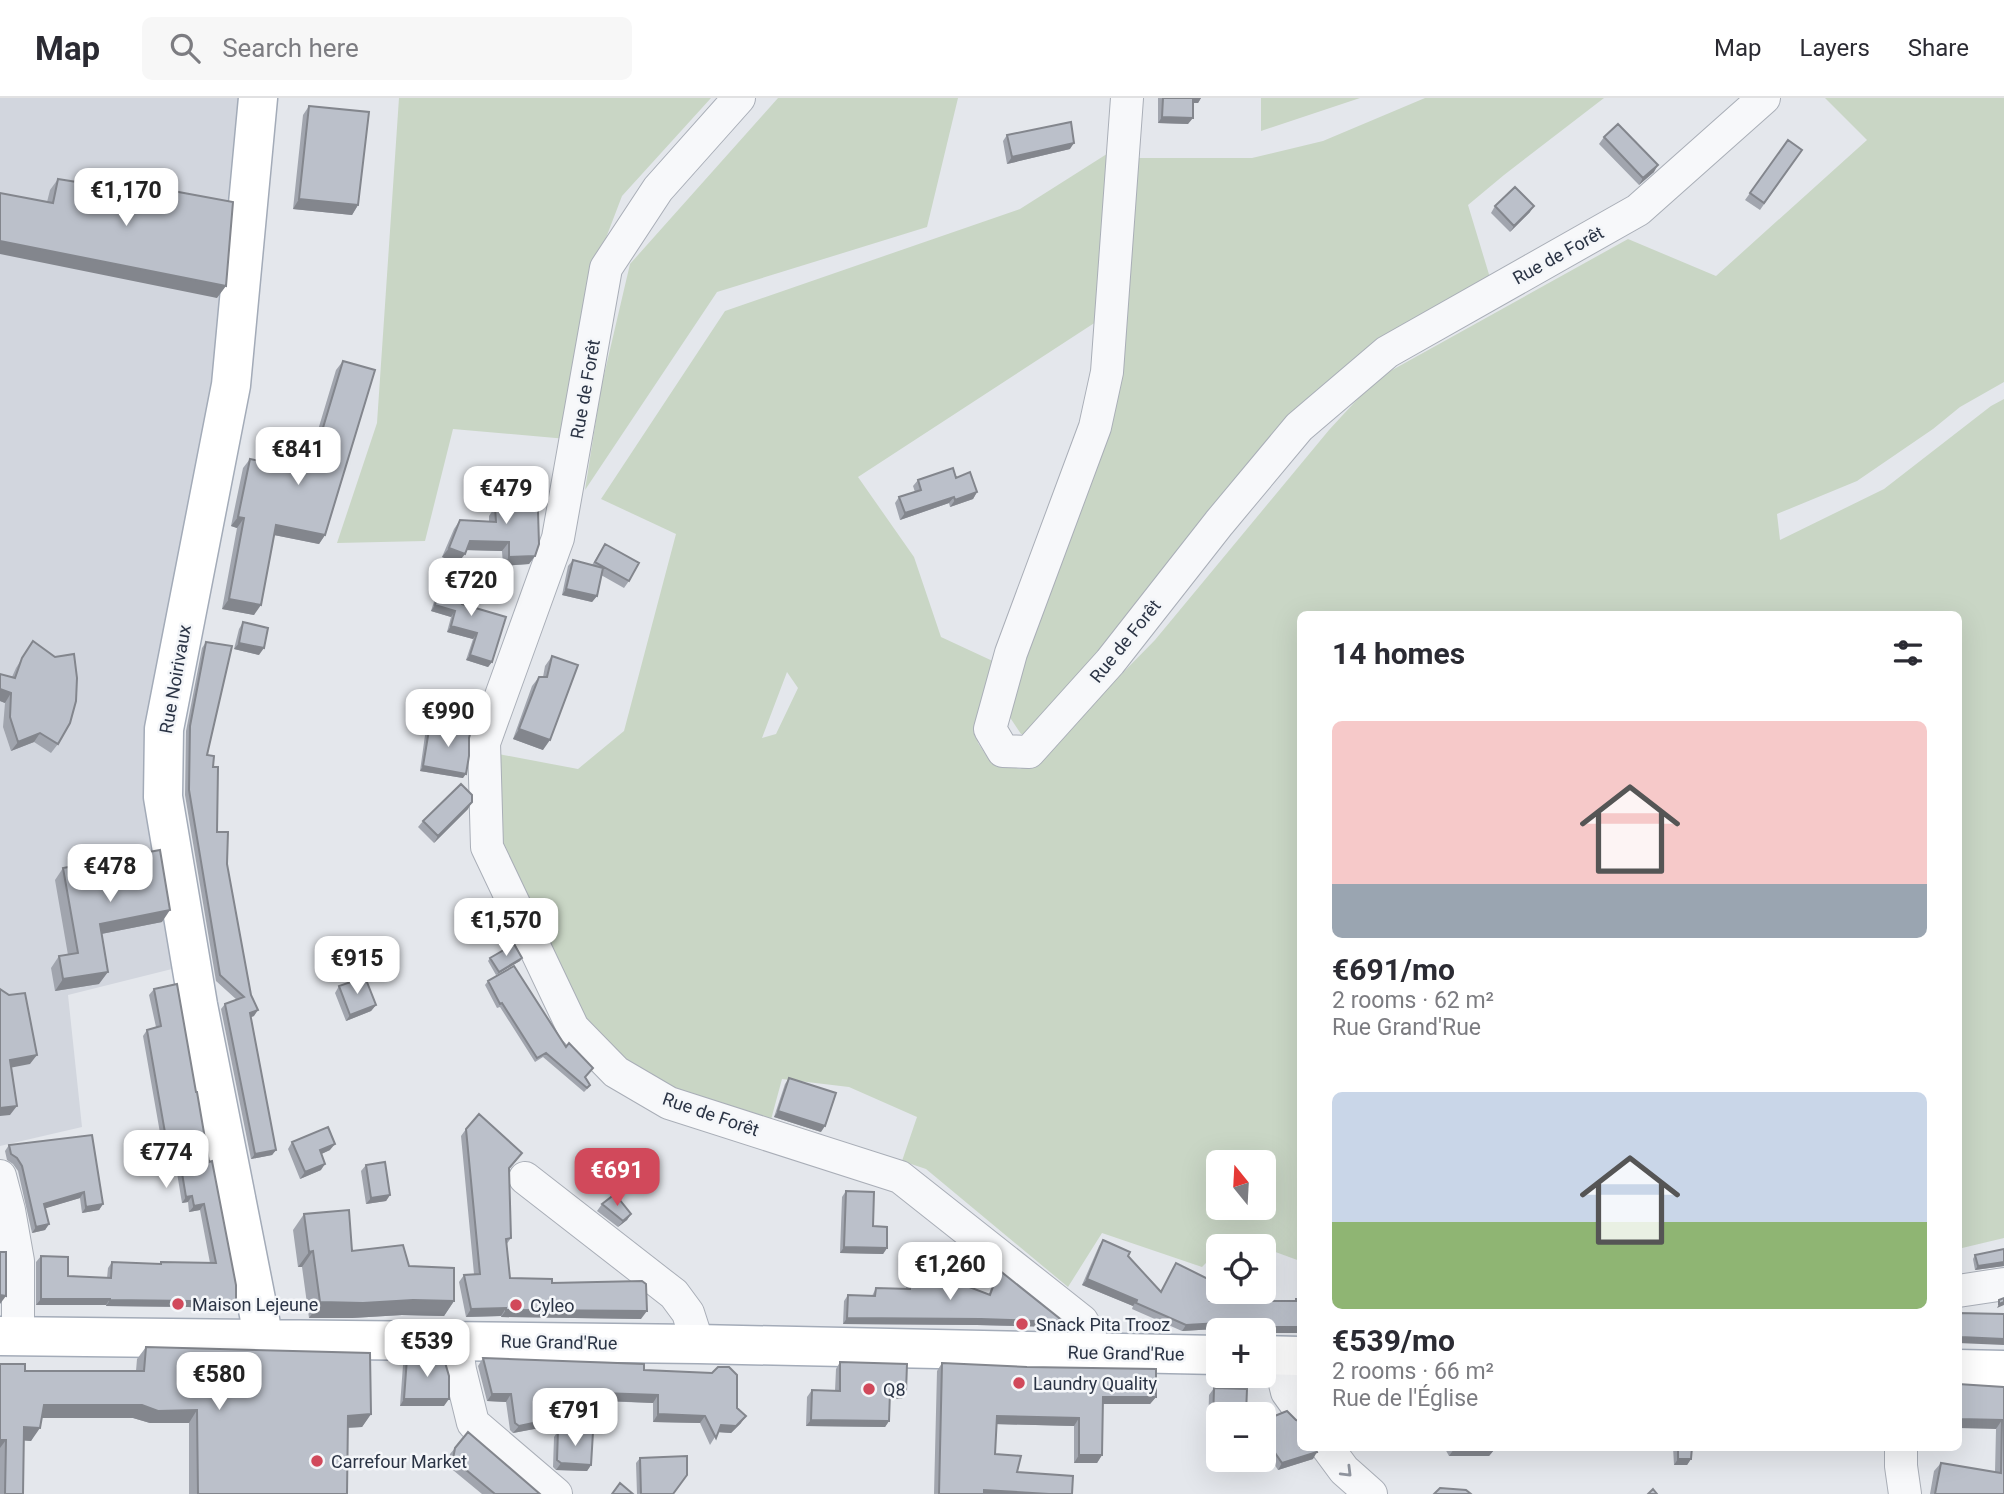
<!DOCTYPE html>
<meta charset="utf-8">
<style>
body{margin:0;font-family:Roboto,sans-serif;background:#f7f7f7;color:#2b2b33;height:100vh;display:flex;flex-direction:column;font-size:26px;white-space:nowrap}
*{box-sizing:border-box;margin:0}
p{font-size:23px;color:#7c7c81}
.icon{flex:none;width:38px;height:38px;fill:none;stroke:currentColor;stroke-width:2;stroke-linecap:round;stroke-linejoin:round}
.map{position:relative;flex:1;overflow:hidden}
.sheet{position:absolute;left:1297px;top:513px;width:665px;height:840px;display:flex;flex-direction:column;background:#fff;border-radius:10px;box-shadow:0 7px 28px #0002}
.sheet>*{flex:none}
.needle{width:46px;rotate:342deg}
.buttons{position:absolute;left:1206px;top:1052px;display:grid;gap:14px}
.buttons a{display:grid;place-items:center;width:70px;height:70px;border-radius:10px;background:#fff;box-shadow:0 7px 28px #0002;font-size:35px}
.price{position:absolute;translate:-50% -60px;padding:0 16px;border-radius:14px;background:#fff;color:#222;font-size:23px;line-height:46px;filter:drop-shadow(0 2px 4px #0008)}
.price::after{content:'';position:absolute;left:50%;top:42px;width:21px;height:16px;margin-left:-10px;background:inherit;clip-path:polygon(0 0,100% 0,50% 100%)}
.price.selected{background:#d1495b;color:#fff}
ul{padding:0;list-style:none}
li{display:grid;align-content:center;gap:14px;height:371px;padding:0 35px}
li span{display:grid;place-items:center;height:217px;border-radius:10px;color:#555}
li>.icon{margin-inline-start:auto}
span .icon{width:126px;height:126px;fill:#fffc;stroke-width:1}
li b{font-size:30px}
h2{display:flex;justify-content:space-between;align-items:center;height:84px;padding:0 35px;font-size:30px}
header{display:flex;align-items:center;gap:42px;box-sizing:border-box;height:98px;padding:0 35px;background:#fff;border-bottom:2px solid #e1e1e2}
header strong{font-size:33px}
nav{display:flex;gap:38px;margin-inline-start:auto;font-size:24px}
.search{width:490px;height:63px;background:#f7f7f7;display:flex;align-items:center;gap:18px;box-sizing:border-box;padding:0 24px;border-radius:10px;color:#7c7c81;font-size:26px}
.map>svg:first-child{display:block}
.built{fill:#d2d6de}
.green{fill:#c9d6c5;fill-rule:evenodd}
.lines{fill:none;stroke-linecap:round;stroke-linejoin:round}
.minor-casing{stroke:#a9aeb7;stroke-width:34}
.major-casing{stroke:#a3abb8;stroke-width:41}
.minor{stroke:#f7f8fa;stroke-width:32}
.major{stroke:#fff;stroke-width:38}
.wall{fill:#a1a5ae}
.shaded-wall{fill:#83868d}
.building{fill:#bbc0ca;stroke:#83868d;stroke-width:2}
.oneway{stroke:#9196a0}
.poi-dot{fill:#d1495b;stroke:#f4f6f9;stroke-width:2.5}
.labels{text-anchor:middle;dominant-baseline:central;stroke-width:5;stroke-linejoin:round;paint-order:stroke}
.street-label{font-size:18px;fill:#2b3445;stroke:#f4f6f9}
.poi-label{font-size:18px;fill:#2b3445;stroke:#f4f6f9;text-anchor:start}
</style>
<header>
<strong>Map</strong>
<div class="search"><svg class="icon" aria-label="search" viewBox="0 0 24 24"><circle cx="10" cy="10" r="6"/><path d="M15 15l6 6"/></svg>Search here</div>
<nav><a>Map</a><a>Layers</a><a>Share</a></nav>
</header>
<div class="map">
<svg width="2004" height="1396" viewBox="0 0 2004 1396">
<rect width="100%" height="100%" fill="#e4e7ec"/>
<!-- built -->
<path class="built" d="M0 0H247L239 150 148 674 180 869 68 897 82 1029 0 1048Z"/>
<!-- green -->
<path class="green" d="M399 0H711L622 98 588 187 567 341 453 331 425 443 337 445 377 325Z
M778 0H958L927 129 717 194 585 392 601 290 630 166Z
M1261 0H1360L1261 33Z
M1425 0H1604L1504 77 1468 107 1491 183 1391 236 1039 636H1021L1009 618 1014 578 1102 343 1124 259 1134 60H1252L1323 43Z
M1825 0H2004V284L1960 309 1933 331 1857 383 1777 416 1780 442 1884 391 1991 308 2004 301V1140L1958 1151V516H1300V1163L1232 1138 1222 1148H1218V1153L1202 1169 1102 1135 1068 1189 926 1071 902 1063 917 1019 849 989 782 981 769 1029 678 994 624 964 581 917 502 751 493 655 578 671 624 633 676 436 601 401 725 213 1020 111 1110 54 1102 220 858 379 914 459 941 539 997 565 976 632 978 645 988 660 1000 666 1020 671 1036 663 1155 542 1329 332 1376 281 1628 141 1716 178 1867 42ZM787 574 798 590 776 636 762 640ZM1218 1064H1264V1110H1218Z"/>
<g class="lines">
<defs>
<path id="minor" d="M739 0 658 91 606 170 558 440 484 645 487 749 573 930 616 974 669 1005 900 1079 1082 1223 1089 1235 1095 1254
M1127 0 1107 274 1095 329 1011 555 990 631 1003 653 1029 654 1110 564 1219 425 1299 329 1387 254 1638 112 1764 0
M0 1078 9 1112 18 1163V1239
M525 1080 674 1196 688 1215 698 1246
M1958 1193 2004 1186
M456 1243 460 1272 473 1325 556 1396
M1278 1257 1287 1294 1300 1312
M1327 1349 1344 1372 1371 1396
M1901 1349V1368L1905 1396"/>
<path id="major" d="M258 0 231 287 164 631 163 699 198 907 264 1242
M0 1238 698 1246 1218 1257
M1264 1257 1300 1258
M1958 1271 2004 1272"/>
</defs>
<!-- minor casing -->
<use href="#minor" class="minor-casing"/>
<!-- major casing -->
<use href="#major" class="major-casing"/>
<!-- minor -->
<use href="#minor" class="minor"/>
<!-- major -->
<use href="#major" class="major"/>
</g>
<!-- wall -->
<path class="wall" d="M1158 0H1201L1198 5H1193L1188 26 1158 25Z
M309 8 358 107 352 117 293 111 303 17Z
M1007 37 1070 51 1007 66 1003 43Z
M1604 39 1654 74 1639 87 1599 46Z
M1788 42 1802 52 1760 112 1745 102Z
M58 81 131 92 135 86 217 200 47 104 50 92Z
M1495 108 1530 114 1510 134 1491 115Z
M343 263 325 437 319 446 274 437 254 517 222 511 237 430 231 428 243 370 250 361 306 372 336 272Z
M956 380 977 394 973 401 950 409 949 405 900 422 895 405 899 399 915 394 913 388 918 382Z
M519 381 535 458 529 466 503 468 502 453 466 452 458 465 442 459 454 431 460 422 489 424V418L495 409H513V390Z
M605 446 629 483 624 490 601 477 597 498 592 504 562 497 568 468 573 462 592 467Z
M445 476 492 564 488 569 466 562 473 541 447 534 451 519 431 513 441 482Z
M243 524 259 557 234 551 239 531Z
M33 543 58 646 51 655 34 644 11 653 3 629 5 605 0 603V576L12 579 16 570Z
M206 544 207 657 213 669 217 734 227 766 254 918 251 919 276 1052 272 1057 251 1061 221 911 225 906 237 902 216 883 185 697 186 633 202 550Z
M552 558 543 652 513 641 532 588 539 579H543L545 568Z
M430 626 469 640 463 680 420 673 426 630Z
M468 711 434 745 418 729 423 723Z
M63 770 162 824 101 836 99 886 55 893 51 870 59 858 68 857 55 782Z
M490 860H522L520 863 496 877 488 863Z
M488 883 585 979 587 991 584 994 543 959 535 964 500 909 497 910 485 887Z
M339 888 376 907 371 913 346 923 335 895Z
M154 891 196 994 236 1205 232 1211 188 1209 106 1208V1207H36V1164L41 1158 68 1178 107 1180 108 1170 112 1164 160 1166 161 1164 210 1165 200 1112 189 1114 188 1104 182 1105 173 1051 163 1052 143 938 147 932 156 929 149 897Z
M789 980 821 1034 774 1019 785 986Z
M466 1031 517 1062 509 1071 511 1140 506 1147 510 1180 552 1185 641 1221 501 1219V1218L466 1219 459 1184 464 1177 474 1176 461 1038Z
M292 1044 330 1052 321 1056V1072L300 1081 288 1051Z
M9 1047 103 1106 99 1112 82 1115 80 1100 45 1110 49 1126 45 1132 32 1135 18 1073 13 1066 7 1062 5 1053Z
M366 1067 390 1097 386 1103 366 1106 361 1073Z
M846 1093 873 1128 887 1150 883 1156 840 1155 842 1099Z
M602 1106 631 1116 627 1122 618 1129 597 1113Z
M304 1116 352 1153 409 1168 454 1203 444 1218 402 1217 352 1220H309L302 1169H298L293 1132Z
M1103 1142 1128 1158 1161 1193 1176 1165 1210 1203H1295L1296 1201 1300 1235H1264V1232L1215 1234V1231L1182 1233 1132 1211 1133 1208 1082 1187 1099 1148Z
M2004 1151V1168L1975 1172 1973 1161 1975 1157Z
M999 1172 1060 1229 977 1227 843 1226 844 1203 848 1197 872 1198 876 1190 906 1191 907 1182 911 1177 948 1181 989 1196 995 1178Z
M146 1249 371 1316 362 1329 348 1330 347 1396H189V1325H150L133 1320H42L31 1343 24 1342 23 1396H0V1266L25 1273H136L137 1261Z
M407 1260 444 1308H400L403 1267Z
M483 1260 644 1272 737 1310 741 1325 731 1335 718 1334 710 1347 700 1325 653 1324V1305L572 1302 571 1317 566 1325 513 1335 510 1332 506 1304 487 1303 478 1268Z
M840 1264 902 1301 890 1300 889 1323 885 1329 806 1328 807 1299 812 1292 835 1293 836 1271Z
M942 1265 1156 1299 1150 1306H1103L1102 1357 1097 1365H1074V1328L997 1326 995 1356 1017 1374 1072 1396H934L937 1273Z
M2004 1289V1396H1930L1934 1373 1941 1365 1995 1374 1996 1331Z
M1214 1290 1218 1316V1330H1208L1209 1297Z
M1267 1321 1313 1361 1278 1372 1267 1355 1264 1335V1326Z
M558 1333 591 1367 587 1373 556 1372 553 1369 554 1339Z
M1444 1349H1494V1352L1489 1358H1449Z
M1673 1349H1692L1691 1361 1687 1367H1674Z
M455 1350 540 1396H482L448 1368 450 1356Z
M640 1360 673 1396H637L636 1365Z"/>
<!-- shaded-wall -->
<path class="shaded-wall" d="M1192 0H1201L1198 5H1189Z
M1162 19 1193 20 1188 26 1158 25Z
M1074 45 1070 51 1007 66 1012 59Z
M1658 67 1654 74 1639 87 1643 80Z
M299 101 358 107 352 117 293 111Z
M1534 108 1530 114 1510 134 1514 128Z
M0 143 226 188 217 200 0 156Z
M977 394 973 401 950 409 955 402Z
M954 399 949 405 900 422 905 415Z
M238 419 244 420 237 430 231 428Z
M276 427 325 437 319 446 269 436Z
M470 443 509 444 502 453 464 452Z
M449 450 465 456 458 465 442 459Z
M535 458 529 466 503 468 509 459Z
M566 491 597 498 592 504 562 497Z
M229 501 261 507 254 517 222 511Z
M435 507 455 513 451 519 431 513Z
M451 528 477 535 473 541 447 534Z
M239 545 264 550 259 557 234 551Z
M470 557 492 564 488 569 466 562Z
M0 591 11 595 5 605 0 603Z
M519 631 550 642 543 652 513 641Z
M40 635 34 644 11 653 18 644Z
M423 668 466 676 463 680 420 673Z
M472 704 468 711 434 745 438 738Z
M170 812 162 824 91 838 100 826Z
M522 860 520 863 496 877 499 874Z
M108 874 99 886 55 893 63 881Z
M376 907 371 913 346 923 350 917Z
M258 912 254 918 246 921 250 915Z
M37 957 30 966 4 971 10 962Z
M17 1008 10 1017 0 1018V1010Z
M778 1013 825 1028 821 1034 774 1019Z
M177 1045 173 1051 163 1052 167 1046Z
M335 1046 330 1052 315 1059 320 1052Z
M276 1052 272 1057 251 1061 255 1056Z
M325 1066 321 1072 300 1081 305 1074Z
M84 1094 80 1100 40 1112 44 1106Z
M390 1097 386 1103 366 1106 371 1100Z
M192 1098 188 1104 182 1105 186 1099Z
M103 1106 99 1112 82 1115 86 1109Z
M204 1106 200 1112 189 1114 194 1108Z
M631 1116 627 1122 618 1129 623 1123Z
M49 1126 45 1132 32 1135 36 1129Z
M844 1149 887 1150 883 1156 840 1155Z
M313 1153 302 1169H298L309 1154Z
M2004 1164V1168L1975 1172 1978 1168Z
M1087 1181 1137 1202 1133 1208 1082 1187Z
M0 1197 6 1198 0 1206Z
M41 1201H110L106 1207H36Z
M110 1202 192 1203 236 1205 232 1211 188 1209 106 1208Z
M413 1202 454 1203 444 1218 402 1217 352 1220H309L320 1204Z
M2004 1204V1207L1997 1210 1999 1206Z
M506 1210 501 1218 466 1219 471 1211Z
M506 1212 647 1213 641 1221 501 1219Z
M847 1220 981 1221 1064 1224 1060 1229 977 1227 843 1226Z
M1219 1225 1215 1231 1182 1233 1186 1227Z
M1219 1229H1300V1235H1264V1232H1218V1234H1215Z
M1960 1239 2004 1241V1247L1958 1245V1241Z
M572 1294 658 1297 653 1305 567 1301Z
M890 1294H906L902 1301 885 1300Z
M492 1296H511L506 1304 487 1303Z
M1103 1299H1156L1150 1306H1097Z
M404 1301H449L444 1308H400Z
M44 1307H142L197 1312 189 1325H150L133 1320H35Z
M371 1316 362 1329 339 1330 348 1318Z
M658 1316 705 1318 700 1325 653 1324Z
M571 1317 566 1325 513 1335 519 1328Z
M746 1318 741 1325 731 1335 716 1334 721 1327Z
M997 1318 1079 1320 1074 1328 992 1326Z
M1958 1321 2002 1322 1996 1331 1958 1330Z
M811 1322 889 1323 885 1329 806 1328Z
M1213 1324H1218V1330H1208Z
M24 1329 40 1330 31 1343 15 1342Z
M0 1342H6L0 1350Z
M1454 1351 1494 1352 1489 1358H1449Z
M1317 1354 1313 1361 1278 1372 1282 1365Z
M1079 1357H1102L1097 1365H1074Z
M1678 1361H1691L1687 1367H1674Z
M561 1365 591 1367 587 1373 556 1372Z
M984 1392 1049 1396H981Z"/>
<!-- building -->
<path class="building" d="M1163 0H1193V20L1162 19Z
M309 8 369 14 358 107 299 101Z
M1071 24 1074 45 1012 59 1007 37Z
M1618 26 1658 67 1643 80 1604 39Z
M1788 42 1802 52 1764 105 1750 95Z
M58 81 133 93 135 86 233 104 226 188 0 143V95L53 105Z
M1515 89 1534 108 1514 128 1495 108Z
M343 263 375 272 325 437 276 427 261 507 229 501 244 420 238 419 250 361 310 373Z
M953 370 956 380 970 374 977 394 955 402 954 399 905 415 899 399 921 392 918 382Z
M519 381H537L539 446 535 458 509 459V444L470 443 465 456 449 450 460 422 496 424 495 409H520Z
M605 446 639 465 629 483 595 464Z
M573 462 603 470 597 498 566 491Z
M445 476 469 483 462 506 506 519 492 564 470 557 477 535 451 528 455 513 435 507Z
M243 524 268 530 264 550 239 545Z
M33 543 55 559 74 556 77 580 76 603 70 625 58 646 40 635 18 644 10 619 11 595 0 591V576L15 580 22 560Z
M206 544 232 548 207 657 214 658 213 669H218L217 734H228L227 766 251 897 258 912 250 915 276 1052 255 1056 225 906 244 899 220 877 189 692 190 628Z
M552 558 578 567 550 642 519 631 539 579H547Z
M430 626 471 632 469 640V658L466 676 423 668Z
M461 686 472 697V704L438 738 423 723Z
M160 752 170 812 100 826 108 874 63 881 59 858 78 855 63 770Z
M514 846 522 860 499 874 490 860Z
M514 868 566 949 569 945 593 970 585 979 590 987 587 990 546 955 537 960 502 905 500 906 488 883Z
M365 879 376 907 350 917 339 888Z
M177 886 196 994H197L209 1064 212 1063 236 1187V1205L192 1203 110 1202V1201H41V1158L68 1159V1178L111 1180 112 1164 161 1166V1164L216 1165 204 1106 194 1108 192 1098 186 1099 177 1045 167 1046 147 932 161 928 154 891Z
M0 891 9 897 25 895 37 957 10 962 17 1008 0 1010Z
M789 980 836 995 825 1028 778 1013Z
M479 1016 522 1055 509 1070 511 1140 506 1141 510 1180 552 1181V1185L642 1183 646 1186 647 1213 506 1212V1210L471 1211 464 1177 480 1176 466 1031Z
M328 1029 335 1046 320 1052 325 1066 305 1074 292 1044Z
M92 1037 103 1106 86 1109 84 1094 44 1106 49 1126 36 1129 22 1068 17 1060 11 1056 9 1047Z
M385 1064 390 1097 371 1100 366 1067Z
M846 1093 874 1094 873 1128 887 1129V1150L844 1149Z
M615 1096 631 1116 623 1123 602 1106Z
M349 1112 352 1153 403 1147 409 1168 454 1170V1203L413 1202 363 1205 320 1204 313 1153 309 1154 304 1116Z
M1103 1142 1130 1154 1128 1158 1161 1194 1176 1165 1218 1186 1210 1203H1296V1201H1300V1229H1219V1225L1186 1227 1136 1205 1137 1202 1087 1181Z
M2004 1151V1164L1978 1168 1975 1157Z
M0 1154H6V1198L0 1197Z
M999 1172 1064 1224 981 1221 847 1220 848 1197 875 1198 876 1190 910 1191 911 1177 949 1178 948 1181 990 1197Z
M2004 1200V1204L1999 1206V1202Z
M1958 1215 2004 1216V1241L1960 1239 1958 1237Z
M146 1249 370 1255 371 1316 348 1318 347 1396H198L197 1312 158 1313 142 1307H44L40 1330 24 1329 23 1396H5L6 1342H0V1266H25V1273H144Z
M407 1260 444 1261 449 1278V1301H404Z
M483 1260 644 1266V1272L712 1275 718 1269H729L737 1277V1310L746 1318 736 1328 721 1327 716 1340 705 1318 658 1316V1297L572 1294 571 1317 519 1328 515 1325 511 1296H492Z
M840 1264 907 1266 906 1294H890L889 1323 811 1322 812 1292 840 1293Z
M942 1265 1027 1269 1156 1271V1299H1103L1102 1357H1079V1320L997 1318 995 1356 1021 1358 1017 1374 1073 1378 1072 1396H1049L984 1392V1396H939Z
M1958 1286 2004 1289V1396H1935L1941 1365 2001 1375 2002 1322 1958 1321Z
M1214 1290 1247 1291 1246 1316H1218V1324H1213Z
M1287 1313 1296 1322 1300 1323V1349H1315L1317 1354 1282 1365 1271 1349 1267 1321Z
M558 1333 593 1334 591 1367 561 1365 557 1362Z
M468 1334 540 1396H495L453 1361 455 1350Z
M1452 1349H1494V1352L1454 1351Z
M1678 1349H1692L1691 1361H1678Z
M687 1358V1377L673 1396H641L640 1360Z
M620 1385 633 1396H612Z
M1440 1390 1466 1392 1471 1396H1434Z
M1653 1391 1657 1396H1648Z"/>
<!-- one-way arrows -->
<defs><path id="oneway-chevron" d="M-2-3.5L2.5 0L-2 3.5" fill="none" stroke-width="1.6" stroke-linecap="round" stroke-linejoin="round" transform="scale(1.75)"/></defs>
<use class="oneway" href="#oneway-chevron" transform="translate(1347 1374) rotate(45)"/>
<!-- markers -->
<g class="poi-dot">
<circle cx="178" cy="1206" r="7"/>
<circle cx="516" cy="1207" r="7"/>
<circle cx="1022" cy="1226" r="7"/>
<circle cx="1019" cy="1285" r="7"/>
<circle cx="869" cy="1291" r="7"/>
<circle cx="317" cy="1363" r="7"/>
</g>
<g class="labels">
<!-- street labels -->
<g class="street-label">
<text transform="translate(1558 157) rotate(-29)">Rue de Forêt</text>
<text transform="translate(585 291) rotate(-80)">Rue de Forêt</text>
<text transform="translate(1125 543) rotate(-51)">Rue de Forêt</text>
<text transform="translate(175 581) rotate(-80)">Rue Noirivaux</text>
<text transform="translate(711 1016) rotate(19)">Rue de Forêt</text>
<text transform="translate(559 1244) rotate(1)">Rue Grand'Rue</text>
<text transform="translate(1126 1255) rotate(1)">Rue Grand'Rue</text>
</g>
<!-- poi labels -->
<g class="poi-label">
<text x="192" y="1206">Maison Lejeune</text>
<text x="530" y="1207">Cyleo</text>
<text x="1036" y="1226">Snack Pita Trooz</text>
<text x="1033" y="1285">Laundry Quality</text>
<text x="883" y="1291">Q8</text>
<text x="331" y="1363">Carrefour Market</text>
</g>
</g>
</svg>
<div class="buttons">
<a><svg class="needle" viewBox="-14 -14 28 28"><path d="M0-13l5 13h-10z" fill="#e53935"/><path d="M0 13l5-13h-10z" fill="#7c7c81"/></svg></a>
<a><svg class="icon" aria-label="locate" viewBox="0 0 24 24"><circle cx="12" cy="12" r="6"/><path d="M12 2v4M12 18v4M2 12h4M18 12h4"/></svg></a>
<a>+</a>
<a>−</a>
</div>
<b class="price" style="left:126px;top:130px">€1,170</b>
<b class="price" style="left:298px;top:389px">€841</b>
<b class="price" style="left:506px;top:428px">€479</b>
<b class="price" style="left:471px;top:520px">€720</b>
<b class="price" style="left:448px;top:651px">€990</b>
<b class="price" style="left:110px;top:806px">€478</b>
<b class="price" style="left:506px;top:860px">€1,570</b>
<b class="price" style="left:357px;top:898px">€915</b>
<b class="price" style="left:166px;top:1092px">€774</b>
<b class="price selected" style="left:617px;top:1110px">€691</b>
<b class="price" style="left:950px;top:1204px">€1,260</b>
<b class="price" style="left:427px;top:1281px">€539</b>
<b class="price" style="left:219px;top:1314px">€580</b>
<b class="price" style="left:575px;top:1350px">€791</b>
<section class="sheet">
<h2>14 homes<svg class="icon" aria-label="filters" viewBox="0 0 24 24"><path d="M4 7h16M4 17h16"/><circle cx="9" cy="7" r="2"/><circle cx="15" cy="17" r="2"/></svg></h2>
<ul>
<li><span style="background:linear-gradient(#f6c9c9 75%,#9aa5b1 0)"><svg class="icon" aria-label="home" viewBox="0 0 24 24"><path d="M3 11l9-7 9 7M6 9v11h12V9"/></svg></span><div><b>€691/mo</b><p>2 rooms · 62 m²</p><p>Rue Grand'Rue</p></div></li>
<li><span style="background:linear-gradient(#c9d6e8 60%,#8fb573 0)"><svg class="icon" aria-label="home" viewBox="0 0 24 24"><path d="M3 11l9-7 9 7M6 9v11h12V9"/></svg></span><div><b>€539/mo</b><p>2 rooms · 66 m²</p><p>Rue de l'Église</p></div></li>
</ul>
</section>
</div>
